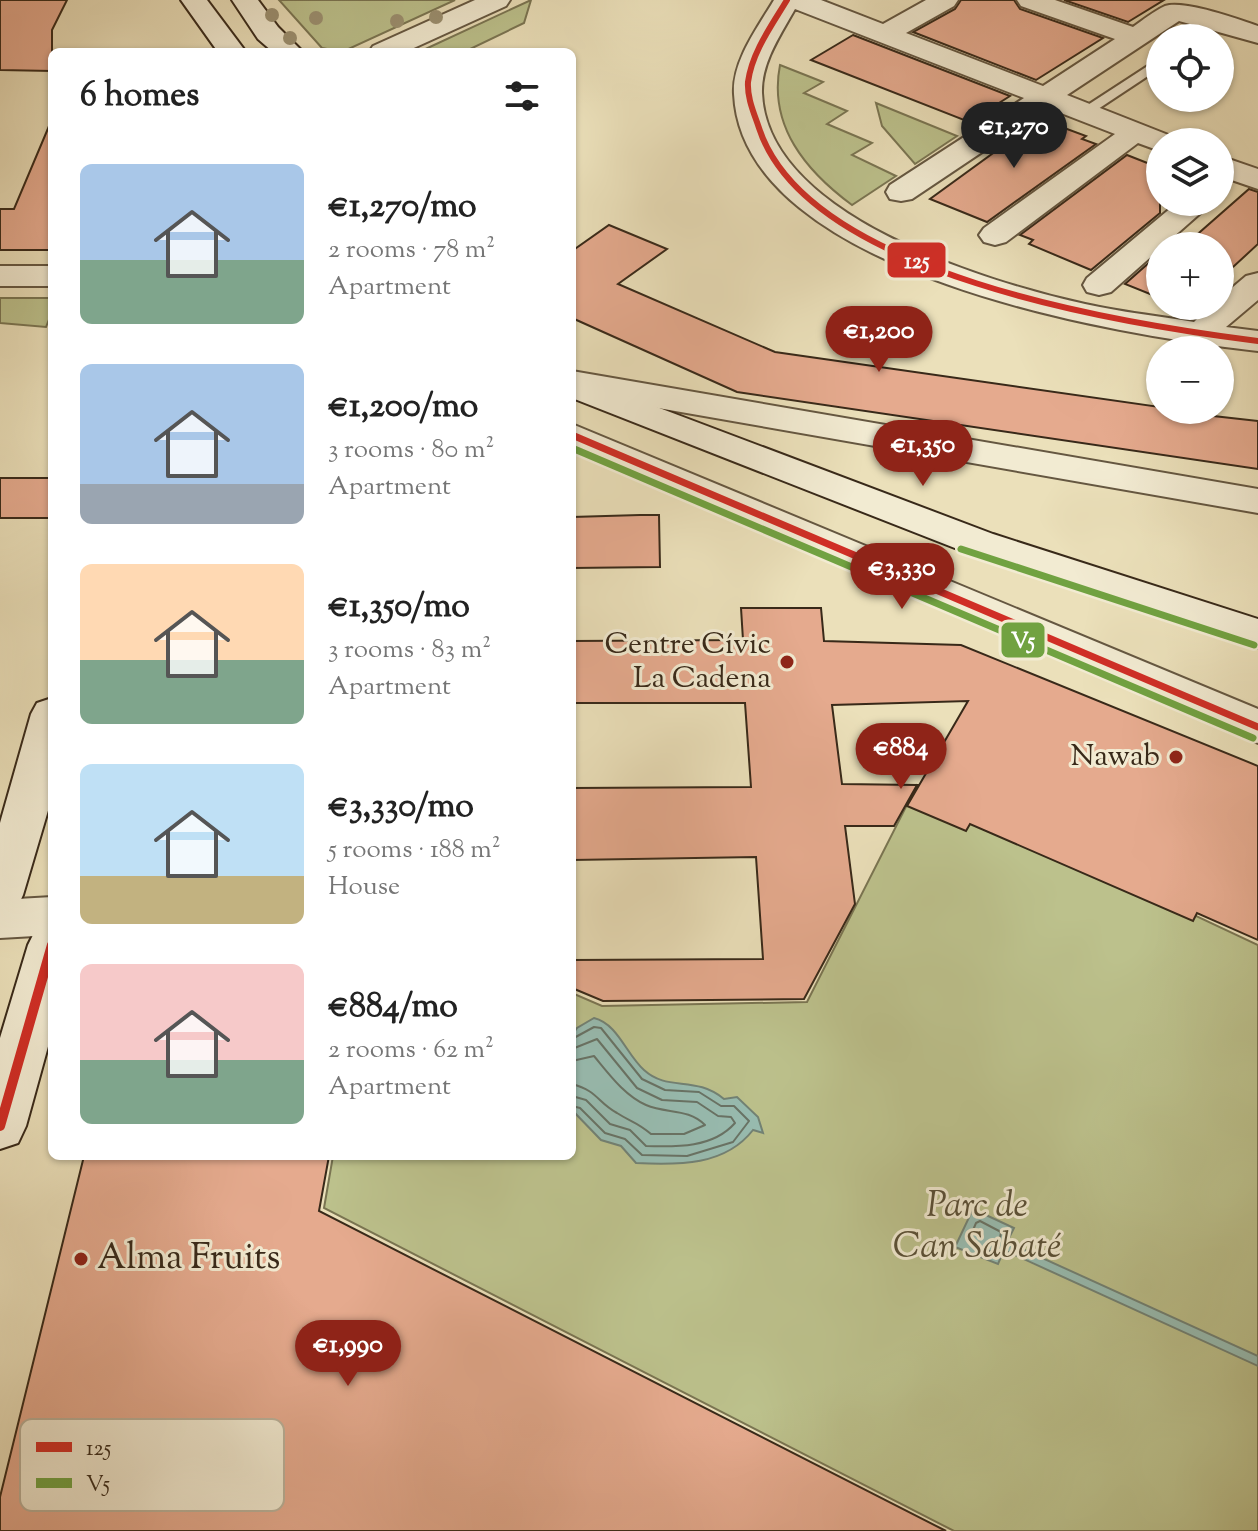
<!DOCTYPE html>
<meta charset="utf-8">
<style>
body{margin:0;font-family:"Sorts Mill Goudy",serif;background:#f2f2f2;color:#222;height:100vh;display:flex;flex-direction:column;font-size:30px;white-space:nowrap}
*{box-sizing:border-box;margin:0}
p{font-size:26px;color:#767676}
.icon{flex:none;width:44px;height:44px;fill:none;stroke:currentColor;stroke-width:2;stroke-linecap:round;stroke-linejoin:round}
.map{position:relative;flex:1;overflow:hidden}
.sheet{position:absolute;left:48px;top:48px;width:528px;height:1112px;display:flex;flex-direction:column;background:#fff;border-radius:12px;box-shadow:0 2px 6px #0004}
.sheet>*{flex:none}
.buttons{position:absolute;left:1146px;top:24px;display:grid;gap:16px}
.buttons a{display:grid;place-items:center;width:88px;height:88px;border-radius:50%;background:#fff;box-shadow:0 2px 6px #0004;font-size:40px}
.price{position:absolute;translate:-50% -68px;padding:0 18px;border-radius:28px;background:#8f2418;color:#fff;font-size:26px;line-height:52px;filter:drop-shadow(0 2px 4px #0008)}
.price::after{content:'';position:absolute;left:50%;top:48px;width:24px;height:18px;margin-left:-12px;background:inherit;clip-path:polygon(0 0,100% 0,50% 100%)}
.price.on{background:#222;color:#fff}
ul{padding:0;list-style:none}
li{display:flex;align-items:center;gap:24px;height:200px;padding:0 32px}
li span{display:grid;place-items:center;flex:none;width:224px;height:160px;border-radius:12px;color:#555}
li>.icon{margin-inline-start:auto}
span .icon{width:96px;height:96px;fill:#fffc;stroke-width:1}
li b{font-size:34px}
h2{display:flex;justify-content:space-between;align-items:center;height:96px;padding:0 32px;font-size:34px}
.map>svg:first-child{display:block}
.green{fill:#bcc18c;stroke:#7a7552;stroke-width:2}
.water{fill:#98bdb2;stroke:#728275;stroke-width:2}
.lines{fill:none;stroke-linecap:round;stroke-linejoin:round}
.shore{stroke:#687366;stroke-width:2}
.building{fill:#e5aa8e;stroke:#382919;stroke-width:2}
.lane-casing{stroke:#655741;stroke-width:4}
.street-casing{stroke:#655741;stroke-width:4}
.secondary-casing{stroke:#382919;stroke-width:4}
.lane{fill:#f2ebd2;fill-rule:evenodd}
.street{fill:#f2ebd2;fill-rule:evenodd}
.secondary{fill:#f2ebd2;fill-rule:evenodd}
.bus-1-far2-casing{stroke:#f2ebd2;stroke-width:10}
.bus-1-far1-casing{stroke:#f2ebd2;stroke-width:12}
.bus-1-casing{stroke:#f2ebd2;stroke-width:16}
.bus-2-casing{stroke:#f2ebd2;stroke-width:12}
.bus-1-far2{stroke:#d02e26;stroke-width:6}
.bus-1-far1{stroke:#d02e26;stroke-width:7}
.bus-1{stroke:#d02e26;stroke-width:10}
.bus-2{stroke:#71a241;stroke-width:7}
.tree{fill:#9b9071}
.poi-dot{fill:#8f2418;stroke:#f2ebd2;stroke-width:3}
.labels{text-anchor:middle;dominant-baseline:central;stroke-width:6;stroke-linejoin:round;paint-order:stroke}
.poi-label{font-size:30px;fill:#382919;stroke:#f2ebd2;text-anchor:end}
.near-park-label{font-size:36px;font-style:italic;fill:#594f36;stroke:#f2ebd2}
.near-poi-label{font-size:36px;fill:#382919;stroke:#f2ebd2;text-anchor:start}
.key{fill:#f2ebd2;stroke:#bab19a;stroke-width:2}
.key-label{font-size:22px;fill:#382919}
.line-badge{stroke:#f2ebd2;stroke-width:3}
.badge-label{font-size:22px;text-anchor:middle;font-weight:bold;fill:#fff}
</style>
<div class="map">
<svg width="1258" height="1531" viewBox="0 0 1258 1531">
<rect width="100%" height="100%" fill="#ebe0ba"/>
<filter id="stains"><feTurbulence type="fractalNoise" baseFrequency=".0025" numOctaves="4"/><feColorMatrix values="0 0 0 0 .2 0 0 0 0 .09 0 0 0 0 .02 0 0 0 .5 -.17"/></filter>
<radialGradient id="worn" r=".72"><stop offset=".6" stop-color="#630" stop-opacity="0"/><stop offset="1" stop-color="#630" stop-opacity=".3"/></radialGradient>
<!-- green -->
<path class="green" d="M279 0H455L342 52 322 48Z
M531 0 524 23 464 52H419Z
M780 65 823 82 804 93 847 111 827 124 872 143 852 155 896 176 852 205C806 171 768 126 780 65Z
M876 103 957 136 915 164 882 126Z
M0 298H52V312L46 327 0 323Z
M917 785 1258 945V1531H954L324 1208 333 1156H572V993L602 1006 807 1002Z"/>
<!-- water -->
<path class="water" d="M594 1018C618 1024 626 1054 644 1070 668 1092 695 1075 724 1099L737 1097 758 1117 763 1133 753 1130C725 1166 679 1165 636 1163L621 1146 601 1140 572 1110V1035L577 1028Z
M973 1209 1014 1228 1007 1242 1258 1356V1366L1004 1250 998 1264 955 1247Z"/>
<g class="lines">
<!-- shore -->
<path class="shore" d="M572 1039 594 1027 601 1028 642 1079 665 1090 699 1092 721 1106H734L749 1121 733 1142 687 1156 642 1155 625 1139 605 1133 580 1108 572 1106
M572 1049 597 1039 637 1088 662 1100 697 1102 718 1116 731 1117 735 1123C713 1148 677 1147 646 1146L630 1130 610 1124 586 1100 572 1096
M572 1061 594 1056C609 1074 624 1095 646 1105 667 1114 688 1108 705 1125L684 1134H651C637 1122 631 1122 617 1113 597 1102 598 1091 572 1084
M980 1221 1001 1232 999 1244 992 1252 968 1242 976 1223Z"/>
</g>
<!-- building -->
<path class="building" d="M0 0H67L52 30V71L0 70Z
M961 0H1014L1020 9 1103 38 1036 80 913 32 955 9Z
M1064 0H1164L1128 22Z
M853 35 1010 96 969 122 811 60Z
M52 119V250H0V209H14Z
M1040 119 1086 136 1082 139 1096 144 987 222 930 199Z
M1127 155 1160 168V213L1091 270 1029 244 1033 240 1020 235Z
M1249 189 1258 192V244L1220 279V246H1184Z
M609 225 667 249 618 284 775 352 1160 407V410L1258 421V469L737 392 572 318V251Z
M1160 253V298L1125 284Z
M0 478H52V518H0Z
M640 515H659L660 567 572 568V517Z
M741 608H821L824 641 961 645 1258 766V940L1197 913 1193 921 970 824 966 831 907 806 968 701 832 705 842 784 917 785 894 826H845L855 904 804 999 603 1001 572 988V960L763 959 756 857 572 860V788L751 787 745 703H572V641L743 640Z
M84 1156H329L319 1211 946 1531H0V1497Z"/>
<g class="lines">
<defs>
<path id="lane" d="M1160 58V68L1089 115H1079L1077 112Z"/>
<path id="street" d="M475 0H510L506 6 405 52H369L373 46Z
M774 0H821L883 24 926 0H958L954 6 906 33 1043 86 1115 39 1021 6 1017 0H1055L1133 27C1143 20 1154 11 1165 6 1185 0 1237 19 1258 26V43L1179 21 1067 95 1171 136 1176 142H1160V151L1138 143 1006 242 995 245 984 242 979 235 984 228 1115 134 1048 108 912 199 901 201 890 199 886 192 890 185 1024 98 795 9C781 34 761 63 762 93 767 216 986 282 1085 304 1121 312 1158 316 1194 322L1210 306H1220V298L1246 276 1258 273V300L1226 327 1258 331V351C1120 336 742 274 734 94 732 61 758 27 774 0Z
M1220 156 1258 169V189L1220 176Z
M1178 202H1213L1111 292 1099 295 1087 292 1083 285 1087 278Z
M0 266H52V286H0Z
M572 371 1258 489V513L572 393Z
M572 424 1258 709V743L572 449Z
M52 897V935L0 938V900Z"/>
<path id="secondary" d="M181 0H207L246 52H218Z
M232 0H258L278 27 303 52H273L258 39Z
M572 375 993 534 1258 619V648L965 552 572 398Z
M52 698V797L23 895 17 908 0 914V823L31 714 37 703Z
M52 925V1032L26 1126 18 1143 0 1149V1038L28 945 35 931Z"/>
</defs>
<!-- lane casing -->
<use href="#lane" class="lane-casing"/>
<!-- street casing -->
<use href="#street" class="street-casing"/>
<!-- secondary casing -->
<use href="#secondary" class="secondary-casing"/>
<!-- lane -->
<use href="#lane" class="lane"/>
<!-- street -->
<use href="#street" class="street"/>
<!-- secondary -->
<use href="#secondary" class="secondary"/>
<defs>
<path id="bus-1-far2" d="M787 0C772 25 752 52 748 82 747 98 754 113 759 128 807 275 1124 324 1258 341"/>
<path id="bus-1-far1" d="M572 435 1258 727"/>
<path id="bus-1" d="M0 1126 52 945"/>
<path id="bus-2" d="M572 448 1253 738
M961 549 1254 645"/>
</defs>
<!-- bus-1-far2 casing -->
<use href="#bus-1-far2" class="bus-1-far2-casing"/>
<!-- bus-1-far1 casing -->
<use href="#bus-1-far1" class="bus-1-far1-casing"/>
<!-- bus-1 casing -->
<use href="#bus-1" class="bus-1-casing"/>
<!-- bus-2 casing -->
<use href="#bus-2" class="bus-2-casing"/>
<!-- bus-1-far2 -->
<use href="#bus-1-far2" class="bus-1-far2"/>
<!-- bus-1-far1 -->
<use href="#bus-1-far1" class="bus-1-far1"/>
<!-- bus-1 -->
<use href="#bus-1" class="bus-1"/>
<!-- bus-2 -->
<use href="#bus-2" class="bus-2"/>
</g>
<!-- trees -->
<g class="tree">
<circle cx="272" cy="15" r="7"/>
<circle cx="436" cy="17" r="7"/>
<circle cx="316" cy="18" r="7"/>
<circle cx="397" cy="21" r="7"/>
<circle cx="290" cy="38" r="7"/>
</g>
<!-- markers -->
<g class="poi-dot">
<circle cx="787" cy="662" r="8"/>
<circle cx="1176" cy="757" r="8"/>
<circle cx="81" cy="1259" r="8"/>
</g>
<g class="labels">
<!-- poi labels -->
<g class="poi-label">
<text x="771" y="645">Centre Cívic<tspan x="771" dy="34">La Cadena</tspan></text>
<text x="1160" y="757">Nawab</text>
</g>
<!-- near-park labels -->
<g class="near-park-label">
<text x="977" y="1207">Parc de<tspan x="977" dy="41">Can Sabaté</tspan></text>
</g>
<!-- near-poi labels -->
<g class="near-poi-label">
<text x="97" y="1259">Alma Fruits</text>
</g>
</g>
<!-- legend -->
<rect x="20" y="1419" width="264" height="92" rx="12" class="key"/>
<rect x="36" y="1442" width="36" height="10" fill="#d02e26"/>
<rect x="36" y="1478" width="36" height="10" fill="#71a241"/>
<g class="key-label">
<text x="86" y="1455">125</text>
<text x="86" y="1491">V5</text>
</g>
<g class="line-badge">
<rect x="886" y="241" width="61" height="38" rx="8" fill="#d02e26"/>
<rect x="1000" y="621" width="46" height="38" rx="8" fill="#71a241"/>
</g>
<g class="badge-label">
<text x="917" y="268">125</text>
<text x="1023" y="648">V5</text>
</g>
<rect width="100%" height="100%" filter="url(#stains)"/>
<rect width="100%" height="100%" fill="url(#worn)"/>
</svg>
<div class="buttons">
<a><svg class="icon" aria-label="locate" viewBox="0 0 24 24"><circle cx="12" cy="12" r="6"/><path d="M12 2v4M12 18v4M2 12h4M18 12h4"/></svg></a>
<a><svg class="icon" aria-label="layers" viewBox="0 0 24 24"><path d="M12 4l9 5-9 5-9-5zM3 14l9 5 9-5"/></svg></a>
<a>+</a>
<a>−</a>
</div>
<b class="price on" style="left:1014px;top:170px">€1,270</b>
<b class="price" style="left:879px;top:374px">€1,200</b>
<b class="price" style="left:923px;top:488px">€1,350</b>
<b class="price" style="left:902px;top:611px">€3,330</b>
<b class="price" style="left:901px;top:791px">€884</b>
<b class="price" style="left:348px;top:1388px">€1,990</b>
<section class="sheet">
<h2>6 homes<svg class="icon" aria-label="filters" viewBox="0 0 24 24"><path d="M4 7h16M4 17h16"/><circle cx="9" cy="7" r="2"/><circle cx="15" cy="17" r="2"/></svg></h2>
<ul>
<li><span style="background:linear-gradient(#a9c7e8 60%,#7fa58c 0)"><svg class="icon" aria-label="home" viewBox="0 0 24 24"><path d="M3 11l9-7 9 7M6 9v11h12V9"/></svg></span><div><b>€1,270/mo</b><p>2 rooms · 78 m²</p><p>Apartment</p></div></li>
<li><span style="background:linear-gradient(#a9c7e8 75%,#9aa5b1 0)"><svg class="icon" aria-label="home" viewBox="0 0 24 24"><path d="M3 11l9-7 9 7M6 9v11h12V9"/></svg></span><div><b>€1,200/mo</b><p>3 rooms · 80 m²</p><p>Apartment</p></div></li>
<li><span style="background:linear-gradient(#ffd9b3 60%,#7fa58c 0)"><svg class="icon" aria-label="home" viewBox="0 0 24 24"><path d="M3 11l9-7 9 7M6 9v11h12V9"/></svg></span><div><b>€1,350/mo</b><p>3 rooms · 83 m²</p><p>Apartment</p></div></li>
<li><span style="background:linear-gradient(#bfe0f5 70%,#c2b280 0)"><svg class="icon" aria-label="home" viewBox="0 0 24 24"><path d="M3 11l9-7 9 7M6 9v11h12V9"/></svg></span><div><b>€3,330/mo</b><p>5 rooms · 188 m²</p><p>House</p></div></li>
<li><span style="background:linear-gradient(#f6c9c9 60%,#7fa58c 0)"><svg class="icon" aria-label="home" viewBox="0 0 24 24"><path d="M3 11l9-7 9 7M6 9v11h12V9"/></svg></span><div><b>€884/mo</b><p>2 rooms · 62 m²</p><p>Apartment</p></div></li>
</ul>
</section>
</div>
